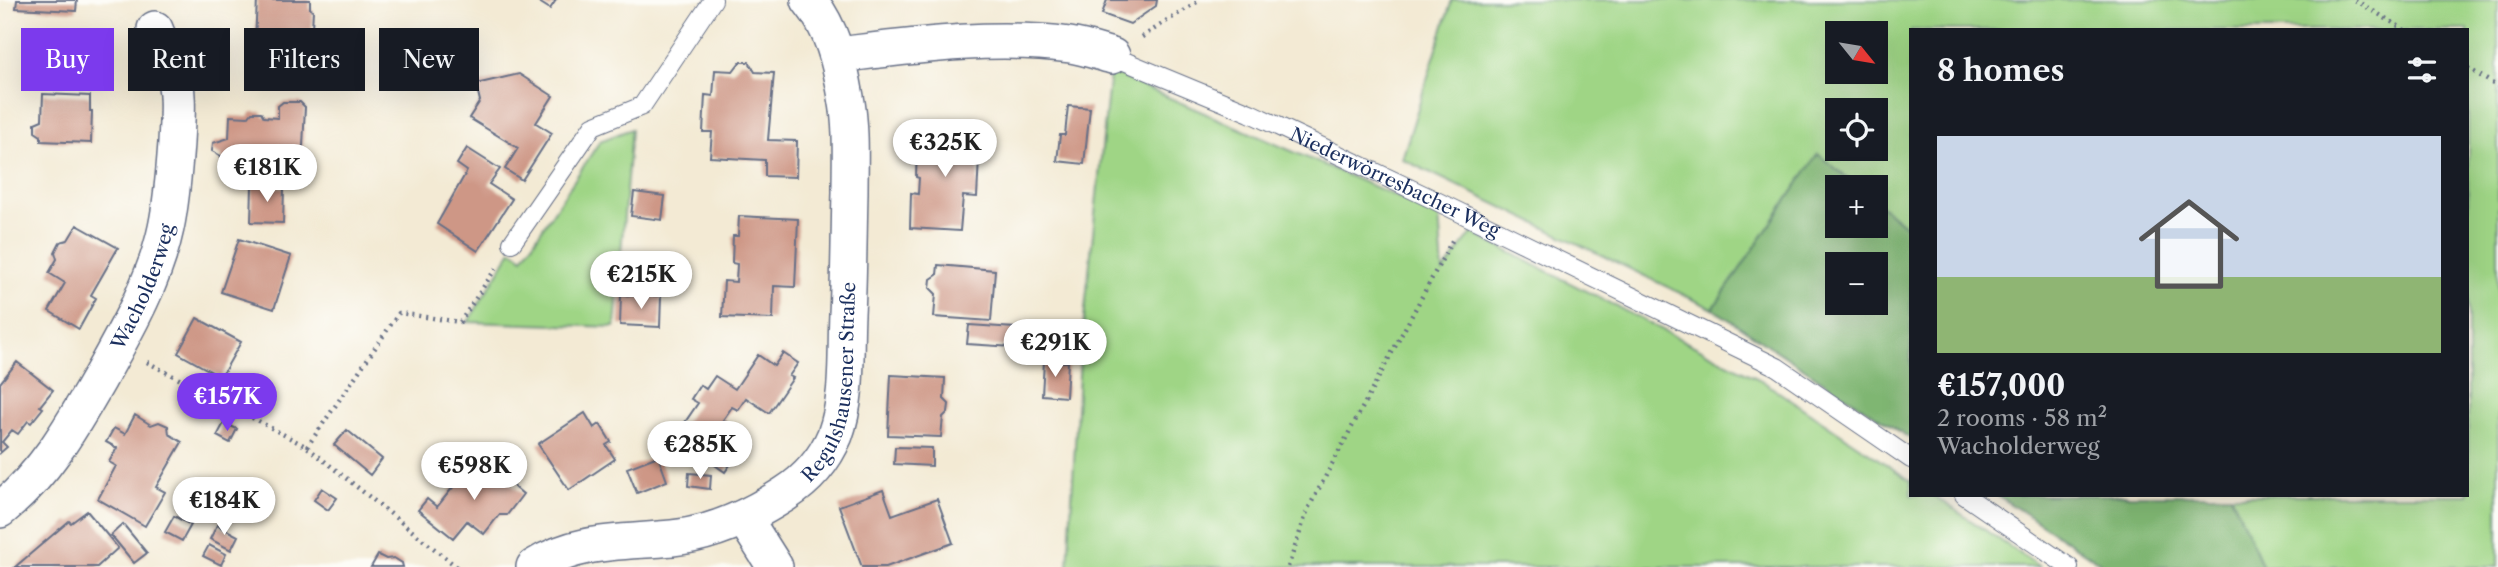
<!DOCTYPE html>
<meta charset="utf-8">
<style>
body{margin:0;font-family:"Libre Caslon Text",serif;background:#242831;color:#f1f3f6;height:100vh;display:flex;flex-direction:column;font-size:26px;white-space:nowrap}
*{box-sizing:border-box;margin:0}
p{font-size:23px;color:#9ea1a6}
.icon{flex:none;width:38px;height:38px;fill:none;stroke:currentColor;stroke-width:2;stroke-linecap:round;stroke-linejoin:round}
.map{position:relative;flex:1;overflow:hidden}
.sheet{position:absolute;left:1909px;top:28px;width:560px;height:469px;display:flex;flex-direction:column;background:#171b24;border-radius:0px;box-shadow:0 7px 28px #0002}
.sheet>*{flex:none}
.guide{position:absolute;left:21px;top:28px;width:665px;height:63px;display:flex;gap:14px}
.needle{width:46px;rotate:120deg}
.controls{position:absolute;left:1825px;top:21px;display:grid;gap:14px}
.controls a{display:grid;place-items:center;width:63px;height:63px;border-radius:0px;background:#171b24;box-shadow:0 7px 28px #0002;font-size:35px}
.price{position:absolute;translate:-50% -60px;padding:0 16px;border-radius:24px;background:#fff;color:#222;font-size:23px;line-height:46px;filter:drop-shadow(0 2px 4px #0008)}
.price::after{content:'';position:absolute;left:50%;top:42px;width:21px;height:16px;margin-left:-10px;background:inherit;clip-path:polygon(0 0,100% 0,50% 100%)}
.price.on{background:#7c3aed;color:#fff}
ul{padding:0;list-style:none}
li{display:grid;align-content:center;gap:14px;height:371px;padding:0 28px}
li span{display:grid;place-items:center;height:217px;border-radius:0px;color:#555}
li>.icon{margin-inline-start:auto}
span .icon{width:126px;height:126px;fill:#fffc;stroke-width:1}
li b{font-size:30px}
h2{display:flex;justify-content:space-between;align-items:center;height:84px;padding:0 28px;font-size:30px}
.chip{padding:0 24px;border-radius:0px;background:#171b24;box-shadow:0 7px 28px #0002;font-size:24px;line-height:63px}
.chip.on{background:#7c3aed;color:#fff}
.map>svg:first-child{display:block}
.green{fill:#9fd585;stroke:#5d8272;stroke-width:2;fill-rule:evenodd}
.forest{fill:#7fb672;stroke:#4d7268;stroke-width:2;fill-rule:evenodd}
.building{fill:#ce9786}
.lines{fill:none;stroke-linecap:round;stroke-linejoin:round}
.lane-casing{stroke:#677087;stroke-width:20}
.street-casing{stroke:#677087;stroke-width:38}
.path{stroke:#677087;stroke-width:4.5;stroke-dasharray:2 5;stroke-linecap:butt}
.lane{stroke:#fff;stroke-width:18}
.street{stroke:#fff;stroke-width:35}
.labels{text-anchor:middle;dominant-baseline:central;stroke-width:6;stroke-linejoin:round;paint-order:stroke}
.street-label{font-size:19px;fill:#1b2f5e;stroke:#fdfcf7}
</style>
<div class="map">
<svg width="2498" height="567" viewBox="0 0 2498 567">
<rect width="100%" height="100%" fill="#fdfcf7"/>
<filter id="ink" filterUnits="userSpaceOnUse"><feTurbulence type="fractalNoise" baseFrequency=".0143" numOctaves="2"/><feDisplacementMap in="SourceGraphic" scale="14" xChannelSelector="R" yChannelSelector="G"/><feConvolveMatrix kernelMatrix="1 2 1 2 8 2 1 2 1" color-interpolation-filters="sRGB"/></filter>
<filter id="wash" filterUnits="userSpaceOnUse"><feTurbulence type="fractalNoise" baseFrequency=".00686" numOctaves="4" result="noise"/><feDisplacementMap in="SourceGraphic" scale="28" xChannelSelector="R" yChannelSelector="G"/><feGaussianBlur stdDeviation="1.57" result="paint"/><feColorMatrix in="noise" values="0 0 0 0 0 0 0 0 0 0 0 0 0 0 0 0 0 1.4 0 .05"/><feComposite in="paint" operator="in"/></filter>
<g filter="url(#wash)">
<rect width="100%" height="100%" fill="#f3ead4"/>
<!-- green -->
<path class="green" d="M1452 0H2498V567H2263L2231 495H2468V30H1911V230L1876 202V187H1858L1818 155 1713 309 1402 159ZM1838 33H1876V72H1838ZM1838 110H1876V149H1838Z
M1110 72 1439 215 1443 272 1472 233 1761 380 1911 481V495H1933L2040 567H1068L1080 357Z
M631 129 615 327 468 322 512 250 523 258 600 141Z"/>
<!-- forest -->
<path class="forest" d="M1818 154 1858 187H1838V226H1876V202L1911 230V439L1713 309ZM1838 264H1876V303H1838Z
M1997 495H2231L2263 567H2106Z"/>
<g id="blocks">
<!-- building -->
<path class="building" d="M17 0H77L76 11 16 8Z
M257 0H310V9L313 10 310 65 254 62Z
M536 0H556L550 9Z
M1107 0H1157L1156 6 1130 24 1102 14Z
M51 60 83 62 82 78 50 76Z
M740 62H749L755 72 774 73 768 140 797 141 796 177 765 176V160L710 157 712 132H703L705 95 713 96 715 70 733 71Z
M519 74 553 96 536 123 552 133 522 180 505 169 518 148 469 118 480 101 476 84Z
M43 94 90 96V111H92L91 143 41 141V136L35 132V123L42 120Z
M283 102H300L305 107 303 146 299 150H281V171L228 169 221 164V156L212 151 213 143 229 138 230 116 248 117 252 112H261L264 117 278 118V106Z
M1068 106 1090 108 1084 164 1057 161 1060 135H1065Z
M938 128 965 129 964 137 980 138 977 197 963 196 960 231 910 228 911 193 918 194 919 178 916 177 917 150 921 151 922 135 938 136Z
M467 148 500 169 489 184 512 199 478 251 437 224 467 171 457 164Z
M252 186 284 187 283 223 251 222Z
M634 192 665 196 662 220 631 216Z
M739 216 798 219 795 287 774 286 773 319 722 317 724 281 736 282 737 264 732 263 733 236H738Z
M77 225 118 248 91 295 96 298 79 329 49 311 65 283 49 273 57 259 55 252 60 242 68 240Z
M239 239 291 256 274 309 221 292Z
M938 265 995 270 991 321 934 317 936 294 930 288 931 279 937 275Z
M621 295 661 296 660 327 620 325Z
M197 318 241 342 221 377 178 353Z
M969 325 1015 328 1013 347 967 344Z
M783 353 798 363 789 376 793 378 769 413 746 398 738 410 732 407 723 420 749 437 725 472 675 437 698 403 691 399 700 385 706 389 715 376 735 389 758 355 774 366Z
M1044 361 1068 362 1066 397 1042 395Z
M17 362 53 390 40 406 43 408 31 423 28 421 18 434 12 430 2 442 7 447 0 453V383Z
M891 375 945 378 944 399 949 404 948 412 943 417 941 437 888 435Z
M585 413 594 428 600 424 611 442 606 445 615 459 569 490 538 444Z
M135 415 151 425 159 422 168 426 169 434 182 442 156 487 165 492 145 526 98 499 116 466 109 462 117 448 106 442 114 428 125 434Z
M224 423 237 429 230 443 217 436Z
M347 430 382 459 370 475 334 445Z
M895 447 932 448V466L894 464Z
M658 456 667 481 637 493 627 468Z
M483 461 523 494 507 515H499L484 534 467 521 453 538 418 510 427 499 437 507 462 476 472 474Z
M689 473 711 475 710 489 688 486Z
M322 488 337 498 328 510 314 500Z
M883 490 892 515 937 499 953 543 886 567H862L839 506Z
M87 511 118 548 97 567H15L69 521 71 523Z
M174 516 191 525 182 541 165 532Z
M123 524 147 553 134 563 111 535Z
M217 525 238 536 231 550 210 539Z
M209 545 226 554 221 565 203 556Z
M378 555 386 559 394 558 402 563 403 567H371Z"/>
</g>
</g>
<g filter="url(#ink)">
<use href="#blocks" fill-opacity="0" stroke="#677087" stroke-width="2"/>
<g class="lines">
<defs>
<g id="lane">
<path id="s1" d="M1112 56 1250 113 1428 197 1777 367 1911 459"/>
<path d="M512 243 593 126 642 106 713 0"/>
<path d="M1964 495 2069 567"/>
</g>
<g id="street">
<path d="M838 55C914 46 993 35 1070 45 1084 47 1098 52 1112 56"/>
<path id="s2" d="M0 510C44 475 71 428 99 379 125 332 155 281 166 228 172 200 174 171 176 143 177 118 180 92 172 68 167 55 160 42 155 29"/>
<path d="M744 518 775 567"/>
<path id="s3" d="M534 567C578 539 623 543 672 538 713 534 751 516 785 494 807 480 825 459 835 435 849 397 845 353 847 314 849 274 849 233 850 192 850 161 852 128 846 97 840 62 832 28 809 0"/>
</g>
</defs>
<!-- lane casing -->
<use href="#lane" class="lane-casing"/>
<!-- street casing -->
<use href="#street" class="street-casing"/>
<!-- path -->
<path class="path" d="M2355 0 2405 30
M1142 37 1200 0
M2468 68 2498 87
M147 362 307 447 457 567
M307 447 399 313 460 322 498 265
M1288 567 1308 509 1454 237"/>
<!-- lane -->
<use href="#lane" class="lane"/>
<!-- street -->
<use href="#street" class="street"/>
</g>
</g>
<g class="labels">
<!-- street labels -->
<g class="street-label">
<text stroke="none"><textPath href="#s1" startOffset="310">Niederwörresbacher Weg</textPath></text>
<text stroke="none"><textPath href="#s2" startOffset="268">Wacholderweg</textPath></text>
<text stroke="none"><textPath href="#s3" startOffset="394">Regulshausener Straße</textPath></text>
</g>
</g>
</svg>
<div class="controls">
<a><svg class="needle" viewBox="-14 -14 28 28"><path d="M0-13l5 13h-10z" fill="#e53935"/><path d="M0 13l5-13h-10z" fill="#9ea1a6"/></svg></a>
<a><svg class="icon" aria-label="locate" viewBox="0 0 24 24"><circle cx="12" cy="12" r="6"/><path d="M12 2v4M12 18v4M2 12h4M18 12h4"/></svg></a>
<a>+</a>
<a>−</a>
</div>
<b class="price" style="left:945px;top:179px">€325K</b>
<b class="price" style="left:267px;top:204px">€181K</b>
<b class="price" style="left:641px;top:311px">€215K</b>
<b class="price" style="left:1055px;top:379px">€291K</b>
<b class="price on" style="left:227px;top:433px">€157K</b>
<b class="price" style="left:700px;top:481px">€285K</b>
<b class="price" style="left:474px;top:502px">€598K</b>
<b class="price" style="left:224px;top:537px">€184K</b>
<div class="guide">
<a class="chip on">Buy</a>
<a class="chip">Rent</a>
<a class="chip">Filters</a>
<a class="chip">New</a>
</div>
<section class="sheet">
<h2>8 homes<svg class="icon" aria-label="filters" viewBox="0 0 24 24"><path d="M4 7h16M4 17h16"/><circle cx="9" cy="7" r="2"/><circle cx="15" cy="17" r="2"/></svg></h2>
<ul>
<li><span style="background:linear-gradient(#c9d6e8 65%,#8fb573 0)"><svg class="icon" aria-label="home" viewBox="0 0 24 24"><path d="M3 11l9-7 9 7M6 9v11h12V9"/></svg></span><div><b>€157,000</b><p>2 rooms · 58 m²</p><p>Wacholderweg</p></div></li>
</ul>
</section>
</div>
